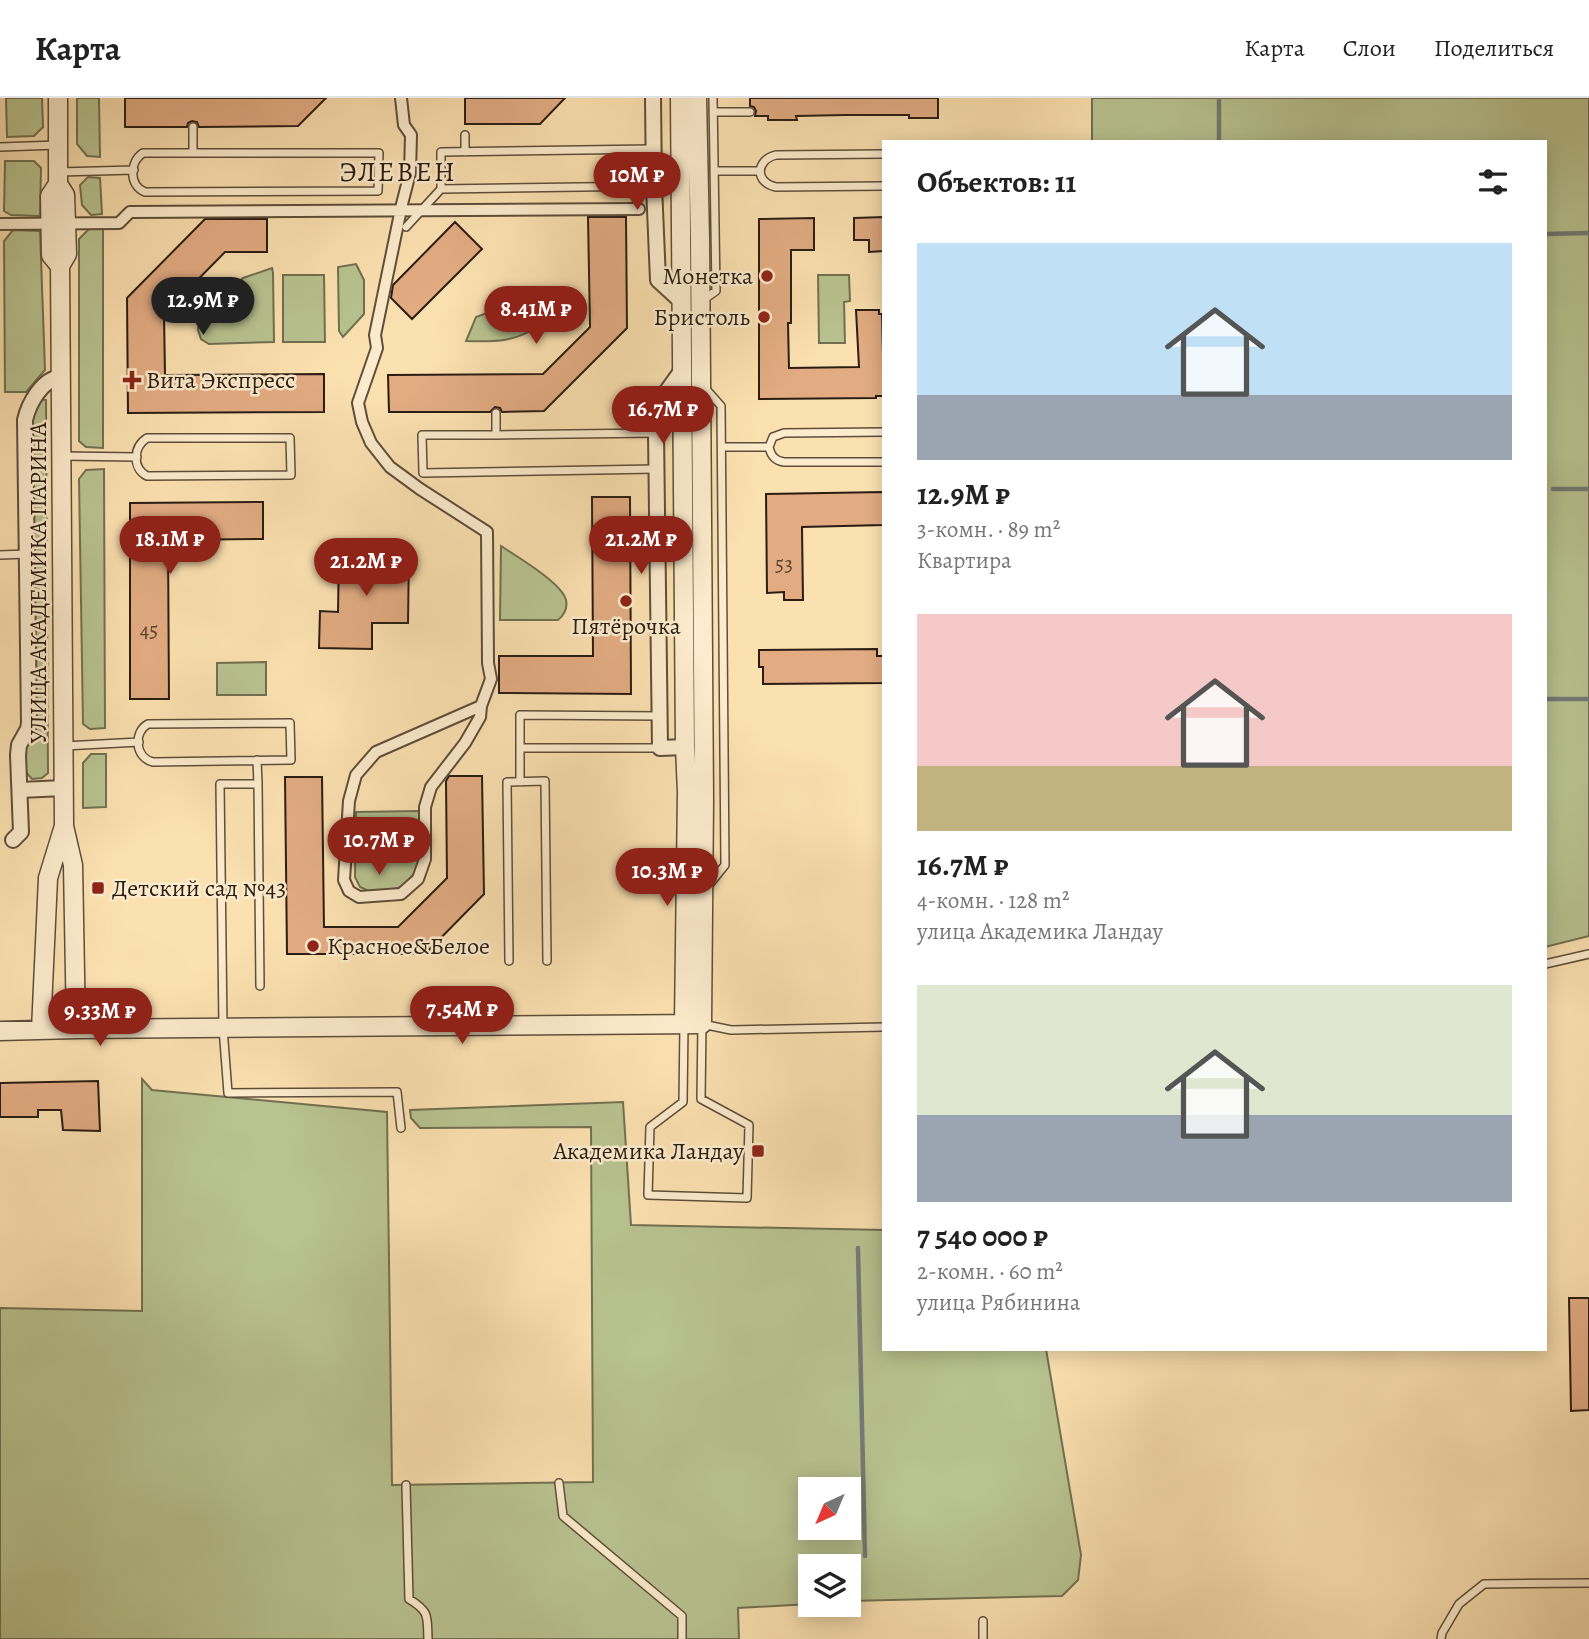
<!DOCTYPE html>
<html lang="ru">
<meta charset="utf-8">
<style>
body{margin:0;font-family:Alegreya,serif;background:#f6f6f6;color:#222;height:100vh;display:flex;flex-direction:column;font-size:26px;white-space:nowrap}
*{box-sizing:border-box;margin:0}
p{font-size:23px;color:#767676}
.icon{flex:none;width:38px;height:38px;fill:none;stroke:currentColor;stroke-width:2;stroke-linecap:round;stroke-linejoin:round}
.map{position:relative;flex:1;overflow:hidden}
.panel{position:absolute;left:882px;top:42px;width:665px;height:1211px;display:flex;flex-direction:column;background:#fff;border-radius:0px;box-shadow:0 4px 18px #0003}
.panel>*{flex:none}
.needle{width:46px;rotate:224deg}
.buttons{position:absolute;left:798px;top:1379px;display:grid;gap:14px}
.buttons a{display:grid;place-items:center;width:63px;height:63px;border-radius:0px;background:#fff;box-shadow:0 4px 18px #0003;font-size:35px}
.price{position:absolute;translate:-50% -60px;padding:0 16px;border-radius:24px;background:#8f2418;color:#fff;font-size:23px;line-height:46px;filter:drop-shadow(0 2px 4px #0008)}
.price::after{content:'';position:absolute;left:50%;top:42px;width:21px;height:16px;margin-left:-10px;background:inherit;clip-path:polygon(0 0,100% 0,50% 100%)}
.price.current{background:#222;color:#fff}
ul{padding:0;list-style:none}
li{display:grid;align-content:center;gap:14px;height:371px;padding:0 35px}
li span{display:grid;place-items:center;height:217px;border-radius:0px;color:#555}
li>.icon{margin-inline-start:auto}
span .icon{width:126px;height:126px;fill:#fffc;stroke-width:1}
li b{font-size:30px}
h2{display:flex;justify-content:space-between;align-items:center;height:84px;padding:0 35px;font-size:30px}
header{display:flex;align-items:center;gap:42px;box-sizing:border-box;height:98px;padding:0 35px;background:#fff;border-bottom:2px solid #e0e0e0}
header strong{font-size:33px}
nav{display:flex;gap:38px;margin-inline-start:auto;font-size:24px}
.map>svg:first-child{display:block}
.green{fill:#b8c390;stroke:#717052;stroke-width:2;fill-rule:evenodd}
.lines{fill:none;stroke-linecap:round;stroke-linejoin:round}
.stream{stroke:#737b75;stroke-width:4.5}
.building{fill:#e2ab82;stroke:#2a1d14;stroke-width:2}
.service-casing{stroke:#5e4e3b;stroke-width:10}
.pedestrian-casing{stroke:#5e4e3b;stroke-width:14}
.minor-casing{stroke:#5e4e3b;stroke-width:18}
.tertiary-casing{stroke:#5e4e3b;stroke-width:21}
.service{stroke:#fcebcc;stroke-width:7}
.pedestrian{stroke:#fcebcc;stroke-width:10}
.minor{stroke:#fcebcc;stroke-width:14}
.tertiary{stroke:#fcebcc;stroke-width:18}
.poi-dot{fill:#8f2418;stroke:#fcebcc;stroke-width:2.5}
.labels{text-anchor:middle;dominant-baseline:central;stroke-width:5;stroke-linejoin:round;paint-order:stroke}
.number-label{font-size:21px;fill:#584030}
.poi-label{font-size:24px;fill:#2a1d14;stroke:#fcebcc;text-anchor:end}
.street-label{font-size:24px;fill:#2a1d14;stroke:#fcebcc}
.quarter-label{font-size:28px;letter-spacing:2px;fill:#2a1d14;stroke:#fcebcc}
</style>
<header>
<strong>Карта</strong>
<nav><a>Карта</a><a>Слои</a><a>Поделиться</a></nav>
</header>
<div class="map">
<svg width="1589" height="1541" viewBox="0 0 1589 1541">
<rect width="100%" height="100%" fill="#fbe0b0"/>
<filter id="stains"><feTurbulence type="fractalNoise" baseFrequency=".00286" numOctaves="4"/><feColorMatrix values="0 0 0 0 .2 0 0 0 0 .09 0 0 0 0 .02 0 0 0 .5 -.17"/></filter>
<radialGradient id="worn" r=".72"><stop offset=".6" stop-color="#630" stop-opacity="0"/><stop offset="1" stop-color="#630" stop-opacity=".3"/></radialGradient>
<!-- green -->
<path class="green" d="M6 0H42L43 29 34 38 7 39Z
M77 0H99L100 59 87 58 77 46Z
M1092 0H1589V838L1545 849V44H1092Z
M5 63H34L41 70 40 118 11 117 4 113Z
M88 79 100 80 102 116 91 117 82 107 80 87Z
M91 129 103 130V350L86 349 79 343V141Z
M13 132 40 133 45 272 26 294H5L4 143Z
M356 166 364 182V216L343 239 339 233 338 169Z
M272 170 273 175 274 244 209 246 201 241 198 232 199 222 223 198 243 180Z
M283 177H324L325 244H283Z
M818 177H849L850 203 844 204 845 245H819Z
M527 200 542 227C513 244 499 244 466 243L476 219Z
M41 301 46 302 48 675 42 680 32 681 25 673 24 655 31 321 35 309Z
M104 371 105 630 90 631 83 626 79 381 86 372Z
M501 448C516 458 562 485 566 502 568 511 564 517 558 522H500Z
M266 564V597H217V565Z
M91 656H106V709L83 710V665Z
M419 713V762L414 776 402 789 390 792 371 794 360 789 355 779 356 714Z
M142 981 152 992 387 1014 392 1387 593 1384 591 1029 420 1030 411 1020 410 1012 623 1004 631 1127 884 1132V1251H1046L1081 1457 1078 1482 1062 1498 849 1503V1468H810V1506L738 1510 739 1541H0V1210L142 1213ZM810 1391H849V1430H810Z"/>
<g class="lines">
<!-- stream -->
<path class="stream" d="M1219 0V44
M1545 136 1589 135
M1553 391H1589
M1545 601H1589
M858 1150 865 1458"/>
</g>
<!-- building -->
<path class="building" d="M125 0H326L298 28 199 29 197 24 192 23 188 25 187 29H125Z
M465 0H565L540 26H465Z
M750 0H938V20H909V17H845L796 18 797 22H768V18H755L756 13 754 9 750 8Z
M588 119H626L627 230 544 313 502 314 500 310 495 309 490 314H389L388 277 543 276 590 229Z
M884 119V153L869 154V142H854V120Z
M814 120V152H791V225H788L789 270 859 269 856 212H879V216H882L884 298H876V300L759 301V121Z
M205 121H267V154H225L164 216 165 277 324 276V314L128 315 127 200Z
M455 124 482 151 412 221 391 200 393 187Z
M884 394V427L802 429 803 502H784V494L767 495 766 396Z
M592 399H630L631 596 499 595V558H593Z
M263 404V441L168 442 169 601H130V405Z
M339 454H409L408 525H372V551L319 550 320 513 338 514Z
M877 551V558H884V585L763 586V569H759V552Z
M449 678H482L484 796 425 856H287L285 679H322L324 829H398L447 780 446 683Z
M98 983 100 1033 63 1032 61 1012H38V1019H0V985Z
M1569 1200H1589V1312L1571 1313Z"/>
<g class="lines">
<defs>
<path id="service" d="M713 14H750
M193 29V55
M0 49 58 47
M653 51 441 54V91L654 88
M465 54V37
M143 55H379L378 93 145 94C129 88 129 64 143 55Z
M884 56 776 57C755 62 755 85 776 89L884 88
M714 73H760
M59 74 134 72
M406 129 441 91
M703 202 716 193 713 0
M705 290 721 308 725 767 708 788
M496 315V337
M884 334 784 335 773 339 769 349C771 358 775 363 784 364H884
M655 335 496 337H422L423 375 656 371
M147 340H290L291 377 147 378C132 370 133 349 147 340Z
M722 349H769
M62 358 137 359
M0 457 27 456
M660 618 520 617V650H660
M290 625 291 662 153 664C135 660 133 634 148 626Z
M64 648 139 644
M257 662 258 686
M520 684V650
M509 863 507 684 545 683 547 863
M1545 866 1589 856
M260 888 258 686H220L223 930 228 995 397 994 401 1030
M684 927 683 1004 650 1029 648 1097 747 1100 749 1027 701 1001 702 926 731 932 884 929
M559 1385 563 1418 682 1518V1541
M406 1387 409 1501C430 1514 427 1518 428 1541
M983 1541V1523
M1441 1541 1442 1535 1459 1506 1484 1486 1589 1485"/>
<path id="pedestrian" d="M401 0 404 27 411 37 410 75 402 106 375 237 377 250 358 305 362 324 371 345 390 369 420 391 487 434 488 565 491 581 481 608
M0 126 119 125 130 114 639 111
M481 608 480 619 465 645 431 689 425 709V761L418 781 401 796 359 799 349 793 344 782 349 703 356 677 376 654Z"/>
<path id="minor" d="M653 0 654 88 658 182 681 203
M682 272 659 304 656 335 660 650 685 649
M20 692 64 690
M13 742 21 734 18 657 19 647 28 631 29 625 25 322C29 305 42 281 61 279"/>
<path id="tertiary" d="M58 0V86L50 98 51 157 60 168
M680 0 685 649 687 694 684 926
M58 86 65 97 66 125 67 156 60 168 64 728 73 767 76 931
M41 932 48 780 64 728
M0 933 76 931 702 926 704 702 700 141 697 0"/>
</defs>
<!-- service casing -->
<use href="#service" class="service-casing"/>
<!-- pedestrian casing -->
<use href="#pedestrian" class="pedestrian-casing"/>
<!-- minor casing -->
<use href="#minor" class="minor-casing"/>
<!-- tertiary casing -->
<use href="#tertiary" class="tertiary-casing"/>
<!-- service -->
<use href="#service" class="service"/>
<!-- pedestrian -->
<use href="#pedestrian" class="pedestrian"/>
<!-- minor -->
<use href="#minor" class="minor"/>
<!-- tertiary -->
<use href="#tertiary" class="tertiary"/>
</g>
<!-- markers -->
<g class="poi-dot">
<circle cx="767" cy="178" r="7"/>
<circle cx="764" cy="219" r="7"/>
<path d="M128.5 271.5h7v7h7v7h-7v7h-7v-7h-7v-7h7z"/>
<circle cx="626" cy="503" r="7"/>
<rect x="91" y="783" width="14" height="14" rx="3.5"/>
<circle cx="313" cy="848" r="7"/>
<rect x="751" y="1046" width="14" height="14" rx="3.5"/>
</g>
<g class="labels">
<!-- number labels -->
<g class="number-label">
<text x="784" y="466">53</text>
<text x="149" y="532">45</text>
</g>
<!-- poi labels -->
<g class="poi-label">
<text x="753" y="178">Монетка</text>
<text x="750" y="219">Бристоль</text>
<text x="146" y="282" text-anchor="start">Вита Экспресс</text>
<text x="626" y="528" text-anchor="middle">Пятёрочка</text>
<text x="112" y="790" text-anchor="start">Детский сад №43</text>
<text x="327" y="848" text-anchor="start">Красное&amp;Белое</text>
<text x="744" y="1053">Академика Ландау</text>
</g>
<!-- street labels -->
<g class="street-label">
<text transform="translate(38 485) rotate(-90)">УЛИЦА АКАДЕМИКА ПАРИНА</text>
</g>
<!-- quarter labels -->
<g class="quarter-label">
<text x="398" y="74">ЭЛЕВЕН</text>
</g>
</g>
<rect width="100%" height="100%" filter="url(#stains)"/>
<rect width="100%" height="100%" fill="url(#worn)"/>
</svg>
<div class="buttons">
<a><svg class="needle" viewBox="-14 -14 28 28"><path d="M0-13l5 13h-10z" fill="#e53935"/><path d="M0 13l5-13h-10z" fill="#767676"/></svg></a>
<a><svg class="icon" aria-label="layers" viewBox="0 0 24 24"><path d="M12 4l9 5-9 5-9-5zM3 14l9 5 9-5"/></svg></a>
</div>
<b class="price" style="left:637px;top:114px">10M ₽</b>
<b class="price current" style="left:203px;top:239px">12.9M ₽</b>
<b class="price" style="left:536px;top:248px">8.41M ₽</b>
<b class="price" style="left:663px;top:348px">16.7M ₽</b>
<b class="price" style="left:170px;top:478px">18.1M ₽</b>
<b class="price" style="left:641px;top:478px">21.2M ₽</b>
<b class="price" style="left:366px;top:500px">21.2M ₽</b>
<b class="price" style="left:379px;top:779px">10.7M ₽</b>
<b class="price" style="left:667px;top:810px">10.3M ₽</b>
<b class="price" style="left:462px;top:948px">7.54M ₽</b>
<b class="price" style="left:100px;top:950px">9.33M ₽</b>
<section class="panel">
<h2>Объектов: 11<svg class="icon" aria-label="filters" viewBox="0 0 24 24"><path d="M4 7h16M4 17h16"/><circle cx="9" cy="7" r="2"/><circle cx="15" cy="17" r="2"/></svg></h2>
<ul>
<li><span style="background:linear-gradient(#bfe0f5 70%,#9aa5b1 0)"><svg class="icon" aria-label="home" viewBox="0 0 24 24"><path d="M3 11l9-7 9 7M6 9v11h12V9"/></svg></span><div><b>12.9M ₽</b><p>3-комн. · 89 m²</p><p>Квартира</p></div></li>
<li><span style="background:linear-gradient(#f6c9c9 70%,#c2b280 0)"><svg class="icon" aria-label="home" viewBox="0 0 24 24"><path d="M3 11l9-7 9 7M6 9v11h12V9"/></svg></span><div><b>16.7M ₽</b><p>4-комн. · 128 m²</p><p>улица Академика Ландау</p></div></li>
<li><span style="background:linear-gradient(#dfe7d0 60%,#9aa5b1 0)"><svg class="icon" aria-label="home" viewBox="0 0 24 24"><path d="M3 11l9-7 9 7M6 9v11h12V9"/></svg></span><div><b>7 540 000 ₽</b><p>2-комн. · 60 m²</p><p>улица Рябинина</p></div></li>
</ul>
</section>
</div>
